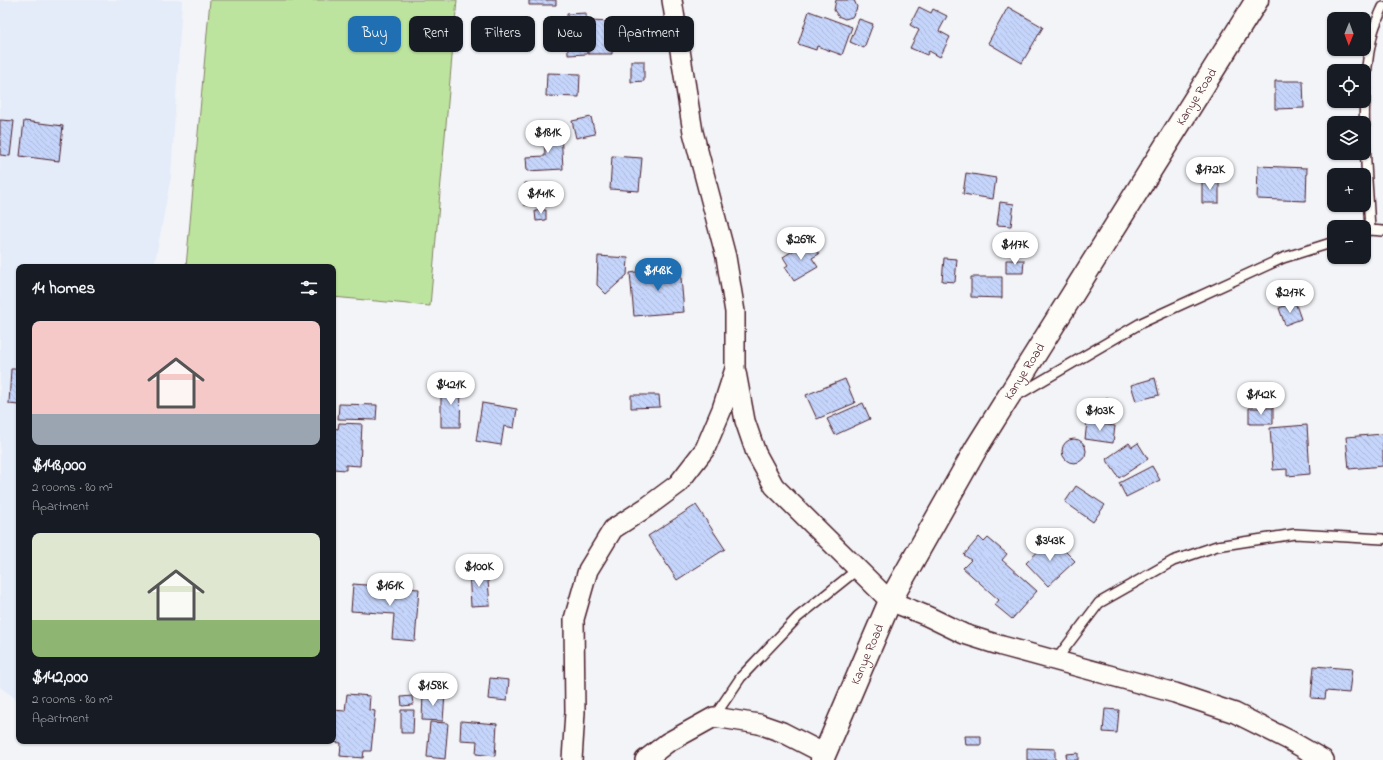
<!DOCTYPE html>
<meta charset="utf-8">
<style>
body{margin:0;font-family:"Indie Flower",sans-serif;background:#242831;color:#f1f3f6;height:100vh;display:flex;flex-direction:column;font-size:15px;white-space:nowrap}
*{box-sizing:border-box;margin:0}
p{font-size:13px;color:#9ea1a6}
.icon{flex:none;width:22px;height:22px;fill:none;stroke:currentColor;stroke-width:2;stroke-linecap:round;stroke-linejoin:round}
.map{position:relative;flex:1;overflow:hidden}
.side{position:absolute;left:16px;top:264px;width:320px;height:480px;display:flex;flex-direction:column;background:#171b24;border-radius:8px;box-shadow:0 1px 3px #0004}
.side>*{flex:none}
.guide{position:absolute;left:348px;top:16px;width:380px;height:36px;display:flex;gap:8px}
.needle{width:26px;rotate:181deg}
.tools{position:absolute;left:1327px;top:12px;display:grid;gap:8px}
.tools a{display:grid;place-items:center;width:44px;height:44px;border-radius:8px;background:#171b24;box-shadow:0 1px 3px #0004;font-size:20px}
.price{position:absolute;translate:-50% -34px;padding:0 9px;border-radius:14px;background:#fff;color:#222;font-size:13px;line-height:26px;filter:drop-shadow(0 1px 2px #0008)}
.price::after{content:'';position:absolute;left:50%;top:24px;width:12px;height:9px;margin-left:-6px;background:inherit;clip-path:polygon(0 0,100% 0,50% 100%)}
.price.selected{background:#1f6fb2;color:#fff}
ul{padding:0;list-style:none}
li{display:grid;align-content:center;gap:8px;height:212px;padding:0 16px}
li span{display:grid;place-items:center;height:124px;border-radius:8px;color:#555}
li>.icon{margin-inline-start:auto}
span .icon{width:72px;height:72px;fill:#fffc;stroke-width:1}
li b{font-size:17px}
h2{display:flex;justify-content:space-between;align-items:center;height:48px;padding:0 16px;font-size:17px}
.tag{padding:0 14px;border-radius:8px;background:#171b24;box-shadow:0 1px 3px #0004;font-size:14px;line-height:36px}
.tag.selected{background:#1f6fb2;color:#fff}
.map>svg:first-child{display:block}
.built{fill:#e4ebf9}
.grass{fill:#bde49f;stroke:#848265}
.building{fill:url(#building-back-hatch);stroke:#4a1f2b}
.lines{fill:none;stroke-linecap:round;stroke-linejoin:round}
.service-casing{stroke:#4a1f2b;stroke-width:12}
.minor-casing{stroke:#4a1f2b;stroke-width:22}
.secondary-casing{stroke:#4a1f2b;stroke-width:25}
.service{stroke:#fdfcf7;stroke-width:9}
.minor{stroke:#fdfcf7;stroke-width:19}
.secondary{stroke:#fdfcf7;stroke-width:22}
.labels{text-anchor:middle;dominant-baseline:central;stroke-width:3;stroke-linejoin:round;paint-order:stroke}
.street-label{font-size:13px;fill:#4a1f2b;stroke:#fdfcf7}
</style>
<div class="map">
<svg width="1383" height="760" viewBox="0 0 1383 760">
<defs>
<pattern id="building-back-hatch" width="6" height="6" patternUnits="userSpaceOnUse"><rect width="6" height="6" fill="#c5d5fb"/><path d="M-1 5l2 2M0 0l6 6M5-1l2 2" fill="none" stroke="#abb6d7"/></pattern>
</defs>
<rect width="100%" height="100%" fill="#f2f4f8"/>
<filter id="ink" filterUnits="userSpaceOnUse"><feTurbulence type="fractalNoise" baseFrequency=".025" numOctaves="2"/><feDisplacementMap in="SourceGraphic" scale="8" xChannelSelector="R" yChannelSelector="G"/><feConvolveMatrix kernelMatrix="1 2 1 2 8 2 1 2 1" color-interpolation-filters="sRGB"/></filter>
<g filter="url(#ink)">
<!-- built -->
<path class="built" d="M0 0H182L171 176 154 267H19V701L0 687Z"/>
<!-- grass -->
<path class="grass" d="M210 0H457L430 306 333 297V267H186Z"/>
<!-- building -->
<path class="building" d="M529 0H556V5H529Z
M836 0H854L857 7 856 10 852 17 845 19 838 16 834 10Z
M919 7 931 13 933 9 947 16 939 31 950 37 940 57 929 51 927 55 910 48 919 30 910 25Z
M1008 7 1043 27 1022 63 988 43Z
M809 11 852 27 842 55 817 46 816 50 798 44Z
M586 13 587 54 568 55 567 14Z
M859 19 873 24 864 48 850 42Z
M589 21 613 22 612 54H588Z
M631 61H644V81L631 82Z
M547 73 580 74 579 97 546 96Z
M1275 81H1303L1304 108 1275 109Z
M591 117 595 134 576 138 572 121Z
M0 120 14 121 10 156 0 155Z
M24 121 63 126 59 161 20 156Z
M561 131 563 169 527 171 526 157 545 156 544 132Z
M612 156 642 158 639 191 610 189Z
M1258 166 1307 168 1306 201 1257 199Z
M966 173 996 178 993 199 963 194Z
M1202 179 1219 180V203H1202Z
M525 183 545 184 544 206 524 205Z
M1000 202 1014 204 1011 226 997 225Z
M546 210V220L536 221 535 211Z
M810 240 819 254 812 258 818 267 794 281 785 267 788 265 783 257Z
M598 256 628 258 627 275 606 294 597 285Z
M944 258 957 259 955 282 942 281Z
M1006 260H1024L1023 273H1006Z
M680 266 684 312 634 316 630 273 643 271V276L660 275 659 267Z
M971 277H1002V298L971 297Z
M1295 302 1301 319 1285 325 1279 308Z
M11 369H19V405L9 404Z
M1155 378 1159 395 1136 401 1131 385Z
M845 379 855 403 817 419 806 395Z
M441 386H461L460 427H441Z
M631 395H659L660 407 631 408Z
M1107 398 1111 404 1103 408 1099 402Z
M482 403 517 409 514 428 504 426 501 445 476 441Z
M863 403 870 419 835 435 827 419Z
M339 404 377 405 376 420 338 419Z
M1115 408 1117 412 1108 417 1106 412Z
M1249 408H1273V424H1249Z
M1087 422 1115 426 1113 443 1085 439Z
M339 423 362 424 360 466 346 465V470L333 469V428L338 429Z
M1307 425 1310 474 1287 476V469L1273 470 1270 428Z
M1383 434V466L1349 469 1346 437Z
M1062 451a12 12 0 1 1 24 0a12 12 0 1 1-24 0Z
M1129 443 1132 447 1138 443 1148 459 1119 478 1106 459Z
M1152 466 1160 480 1126 497 1119 483Z
M1076 486 1105 505 1093 522 1065 502Z
M696 505 725 549 677 580 648 536Z
M979 537 984 542 988 538 1007 554 1002 560 1037 591 1012 619 995 605 999 600 963 568 971 560 964 555Z
M1052 538 1075 561 1048 586 1026 563Z
M487 569 490 605 471 606 469 570Z
M353 584 419 589 415 641 392 639 394 614 351 611Z
M1314 666 1352 669 1349 693 1326 691 1325 699 1311 698Z
M490 678 509 680 507 701 488 699Z
M423 693 445 694 443 721 422 720Z
M347 694 370 696 369 710 375 711 371 751H364L363 758 340 756 341 743 321 741H333V710L345 711Z
M412 696 413 705 402 706 401 697Z
M1105 709 1119 710 1117 733 1103 732Z
M401 710H414L413 733H401Z
M461 721 497 724 495 756 476 754 477 741 460 740Z
M430 722 448 723 445 759 427 757Z
M965 736H981V745H966Z
M1027 748 1055 749V760H1027Z
M1078 753V760H1067L1066 754Z"/>
<g class="lines">
<defs>
<path id="service" d="M1370 230C1367 167 1358 98 1372 36 1374 26 1379 16 1383 7
M1364 232 1370 230 1383 231
M1016 396 1141 323 1283 258 1334 242
M1056 660 1099 603 1173 561 1217 546 1295 534 1383 539
M714 717 741 677 798 617 858 569"/>
<path id="minor" d="M736 372 745 421 756 453 774 486 890 601 927 616 964 634 1002 646 1175 693 1235 713 1289 740 1324 760
M572 760 575 712 574 619 588 570 613 529 647 507 678 484 705 449 722 409 735 369V312L726 257 693 132 672 0
M645 760 667 743 714 717 759 724 782 732 825 754"/>
<g id="secondary">
<path id="s1" d="M822 760 890 601 977 447 1257 0"/>
</g>
</defs>
<!-- service casing -->
<use href="#service" class="service-casing"/>
<!-- minor casing -->
<use href="#minor" class="minor-casing"/>
<!-- secondary casing -->
<use href="#secondary" class="secondary-casing"/>
<!-- service -->
<use href="#service" class="service"/>
<!-- minor -->
<use href="#minor" class="minor"/>
<!-- secondary -->
<use href="#secondary" class="secondary"/>
</g>
</g>
<g class="labels">
<!-- street labels -->
<g class="street-label">
<text stroke="none"><textPath href="#s1" startOffset="763">Kanye Road</textPath></text>
<text stroke="none"><textPath href="#s1" startOffset="439">Kanye Road</textPath></text>
<text stroke="none"><textPath href="#s1" startOffset="115">Kanye Road</textPath></text>
</g>
</g>
</svg>
<div class="tools">
<a><svg class="needle" viewBox="-14 -14 28 28"><path d="M0-13l5 13h-10z" fill="#e53935"/><path d="M0 13l5-13h-10z" fill="#9ea1a6"/></svg></a>
<a><svg class="icon" aria-label="locate" viewBox="0 0 24 24"><circle cx="12" cy="12" r="6"/><path d="M12 2v4M12 18v4M2 12h4M18 12h4"/></svg></a>
<a><svg class="icon" aria-label="layers" viewBox="0 0 24 24"><path d="M12 4l9 5-9 5-9-5zM3 14l9 5 9-5"/></svg></a>
<a>+</a>
<a>−</a>
</div>
<b class="price" style="left:548px;top:154px">$181K</b>
<b class="price" style="left:1210px;top:191px">$172K</b>
<b class="price" style="left:541px;top:215px">$141K</b>
<b class="price" style="left:801px;top:261px">$269K</b>
<b class="price" style="left:1015px;top:266px">$117K</b>
<b class="price selected" style="left:658px;top:292px">$148K</b>
<b class="price" style="left:1290px;top:314px">$217K</b>
<b class="price" style="left:451px;top:406px">$421K</b>
<b class="price" style="left:1261px;top:416px">$142K</b>
<b class="price" style="left:1100px;top:432px">$103K</b>
<b class="price" style="left:1050px;top:562px">$343K</b>
<b class="price" style="left:479px;top:588px">$100K</b>
<b class="price" style="left:390px;top:607px">$161K</b>
<b class="price" style="left:433px;top:707px">$158K</b>
<div class="guide">
<a class="tag selected">Buy</a>
<a class="tag">Rent</a>
<a class="tag">Filters</a>
<a class="tag">New</a>
<a class="tag">Apartment</a>
</div>
<section class="side">
<h2>14 homes<svg class="icon" aria-label="filters" viewBox="0 0 24 24"><path d="M4 7h16M4 17h16"/><circle cx="9" cy="7" r="2"/><circle cx="15" cy="17" r="2"/></svg></h2>
<ul>
<li><span style="background:linear-gradient(#f6c9c9 75%,#9aa5b1 0)"><svg class="icon" aria-label="home" viewBox="0 0 24 24"><path d="M3 11l9-7 9 7M6 9v11h12V9"/></svg></span><div><b>$148,000</b><p>2 rooms · 80 m²</p><p>Apartment</p></div></li>
<li><span style="background:linear-gradient(#dfe7d0 70%,#8fb573 0)"><svg class="icon" aria-label="home" viewBox="0 0 24 24"><path d="M3 11l9-7 9 7M6 9v11h12V9"/></svg></span><div><b>$142,000</b><p>2 rooms · 80 m²</p><p>Apartment</p></div></li>
</ul>
</section>
</div>
